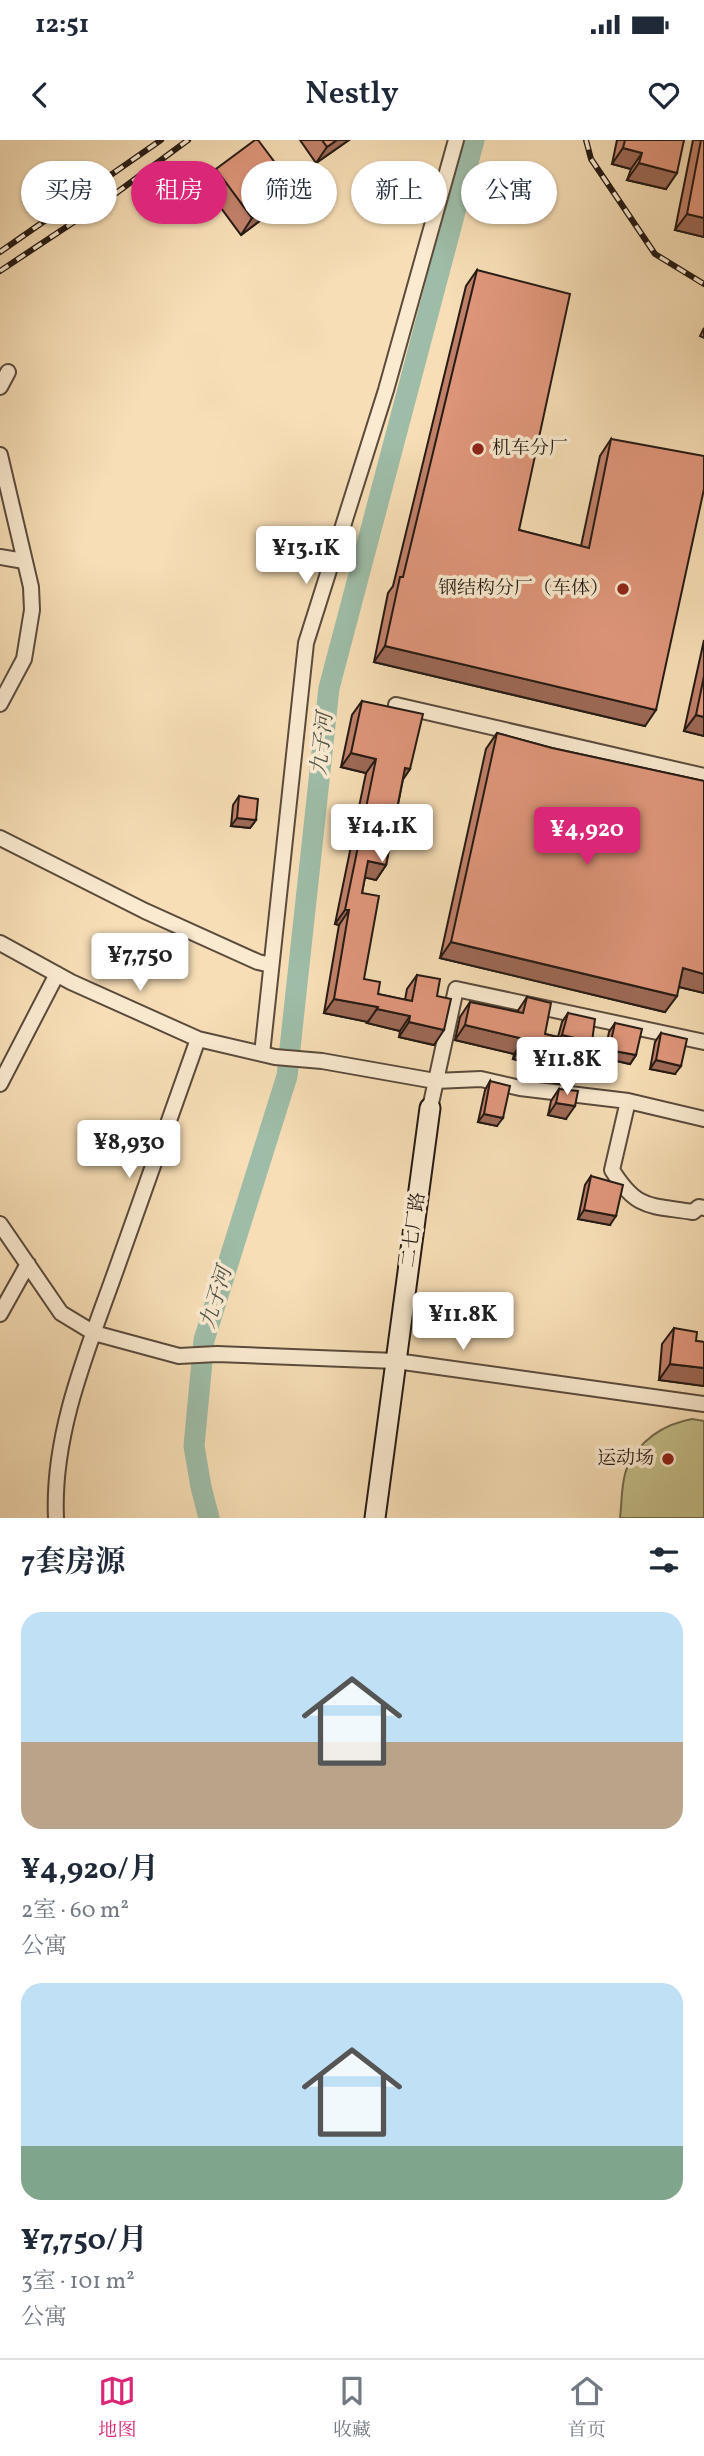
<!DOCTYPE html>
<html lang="zh">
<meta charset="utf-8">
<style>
body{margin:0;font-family:Vollkorn,"Noto Serif SC",serif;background:#f2f2f3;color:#1f2937;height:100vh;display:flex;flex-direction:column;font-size:26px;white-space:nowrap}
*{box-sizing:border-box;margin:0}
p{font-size:23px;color:#747a83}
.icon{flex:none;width:38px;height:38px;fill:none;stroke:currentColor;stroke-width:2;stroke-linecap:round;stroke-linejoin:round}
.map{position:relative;height:1378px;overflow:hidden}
.drawer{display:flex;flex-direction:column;background:#fff;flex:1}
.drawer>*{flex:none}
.top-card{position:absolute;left:21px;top:21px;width:663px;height:63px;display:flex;gap:14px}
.price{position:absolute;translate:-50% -60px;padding:0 16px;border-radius:7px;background:#fff;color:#222;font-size:23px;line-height:46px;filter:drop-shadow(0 2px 4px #0008)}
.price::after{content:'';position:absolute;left:50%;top:42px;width:21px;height:16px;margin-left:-10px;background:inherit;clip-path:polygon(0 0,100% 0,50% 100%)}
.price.current{background:#db2777;color:#fff}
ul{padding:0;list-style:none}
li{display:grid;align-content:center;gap:14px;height:371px;padding:0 21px}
li span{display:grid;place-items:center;height:217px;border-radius:21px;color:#555}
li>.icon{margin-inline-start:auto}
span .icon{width:126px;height:126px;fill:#fffc;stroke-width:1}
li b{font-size:30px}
h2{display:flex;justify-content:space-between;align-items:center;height:84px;padding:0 21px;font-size:30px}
.pill{padding:0 24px;border-radius:32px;background:#fff;box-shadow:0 2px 5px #0004;font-size:24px;line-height:63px}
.pill.current{background:#db2777;color:#fff}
.status{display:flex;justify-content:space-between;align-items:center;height:49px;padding:0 35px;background:#fff;direction:ltr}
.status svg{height:19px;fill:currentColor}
header{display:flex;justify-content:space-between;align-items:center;height:91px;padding:0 21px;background:#fff;font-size:32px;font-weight:600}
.tab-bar{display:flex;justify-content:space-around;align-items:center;height:98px;border-top:2px solid #e0e1e3;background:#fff;font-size:19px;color:#747a83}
.tab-bar a{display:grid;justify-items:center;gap:4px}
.tab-bar .current{color:#db2777}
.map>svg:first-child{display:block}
.green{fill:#c4bf89;stroke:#746c4e;stroke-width:2}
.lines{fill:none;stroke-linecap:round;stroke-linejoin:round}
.river{stroke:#9ebda8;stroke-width:21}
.street-casing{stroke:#5a4b3c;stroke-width:18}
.secondary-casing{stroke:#251a14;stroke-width:23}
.street{stroke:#faead0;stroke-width:14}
.secondary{stroke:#faead0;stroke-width:19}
.rail-casing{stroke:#251a14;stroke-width:6}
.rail{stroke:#faead0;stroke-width:3.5;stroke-dasharray:10;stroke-linecap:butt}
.wall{fill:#c1816a;stroke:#251a14;stroke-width:2}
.shaded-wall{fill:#9d6956;stroke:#251a14;stroke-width:2}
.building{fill:#e0967b;stroke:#251a14;stroke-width:2}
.poi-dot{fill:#8f2418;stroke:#faead0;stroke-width:2.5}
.labels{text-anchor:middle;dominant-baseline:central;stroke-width:7;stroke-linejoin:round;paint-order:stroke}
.poi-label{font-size:19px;fill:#251a14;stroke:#faead0;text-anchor:end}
.street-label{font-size:19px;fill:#251a14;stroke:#faead0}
.water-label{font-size:21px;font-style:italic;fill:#4f5348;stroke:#faead0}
</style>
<div class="status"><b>12:51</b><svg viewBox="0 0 49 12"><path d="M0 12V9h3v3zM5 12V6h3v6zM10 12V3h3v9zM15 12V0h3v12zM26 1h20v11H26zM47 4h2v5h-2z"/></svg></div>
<header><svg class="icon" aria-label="back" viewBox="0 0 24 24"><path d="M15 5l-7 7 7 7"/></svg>Nestly<svg class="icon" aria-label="heart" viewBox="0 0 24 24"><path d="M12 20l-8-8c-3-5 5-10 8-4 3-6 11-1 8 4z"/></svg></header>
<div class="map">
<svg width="704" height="1378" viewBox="0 0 704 1378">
<rect width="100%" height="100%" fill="#f7deb6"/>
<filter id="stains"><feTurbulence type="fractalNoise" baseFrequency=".00286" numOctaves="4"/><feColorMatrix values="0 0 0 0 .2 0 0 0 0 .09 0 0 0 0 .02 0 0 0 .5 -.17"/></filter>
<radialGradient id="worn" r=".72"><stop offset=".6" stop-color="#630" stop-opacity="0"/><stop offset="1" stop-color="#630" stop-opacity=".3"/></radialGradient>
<!-- green -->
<path class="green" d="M692 1279 704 1281V1378H620C622 1363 621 1342 627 1328 639 1300 664 1284 692 1279Z"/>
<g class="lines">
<!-- river -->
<path class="river" d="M209 1378 201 1347 194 1306 204 1200 287 936 329 548 474 0"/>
<defs>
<path id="street" d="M0 247 8 232
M0 315 31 447 32 470 24 519 0 564
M0 417 24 421
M396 565 704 636
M0 698 145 771 258 822 271 825
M0 803 71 842 198 899 275 917 322 921 435 941 481 939 520 948 628 961 704 979
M262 914 306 503 386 250 456 0
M0 944 57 834
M628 961 612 1030C637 1070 649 1065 693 1072L699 1067 704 1068
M430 968 456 849 704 902
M0 1084 61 1173 94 1193 179 1216 217 1214 396 1221 704 1264
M0 1174 28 1124
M56 1378C52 1293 88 1209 116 1130 143 1053 171 976 198 899"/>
<path id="secondary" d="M375 1378 430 968"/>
</defs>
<!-- street casing -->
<use href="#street" class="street-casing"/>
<!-- secondary casing -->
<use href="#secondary" class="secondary-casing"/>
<!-- street -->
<use href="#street" class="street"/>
<!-- secondary -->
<use href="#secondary" class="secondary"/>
<defs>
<path id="rail" d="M586 0 591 19 655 114 704 144
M0 112 161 0
M0 131 104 62 188 0"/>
</defs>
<!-- rail casing -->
<use href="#rail" class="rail-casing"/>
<!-- rail -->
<use href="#rail" class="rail"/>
</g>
<!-- wall -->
<path class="wall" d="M300 0H349L316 23Z
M617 0H684L666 49 627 40 631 29 612 24Z
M693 0H704V97L675 90Z
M216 29 294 48 282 64 241 95 204 45Z
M477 130 519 390 581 406 600 316 611 299 645 586 374 522 388 453 393 446 466 146Z
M704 188V198L700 196Z
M704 500V596L684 591Z
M362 561 410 629 403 639 386 725 376 740 365 737 362 753 364 839 378 854 405 860 407 849 417 835 437 856 434 905 399 897 400 891 367 883 368 882 324 873 339 785 335 784 366 633 341 627 352 575Z
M497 593 552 608 704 641V853L679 847 665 872 440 818 486 609Z
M239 656 256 680 250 688 231 686 233 665Z
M527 857 545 894 558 897 562 882 568 873 586 910 569 906 557 929 513 919 514 914 455 900 460 877 470 862 517 872Z
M615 883 636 915 630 924 604 918 609 892Z
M661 893 675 934 650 929 655 902Z
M566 918 573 945 555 943 558 931Z
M490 941 497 986 478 982 485 950Z
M559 949 566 979 548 975 551 961Z
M591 1036 610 1085 578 1079 585 1045Z
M674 1188 696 1201 704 1202V1246L659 1240 662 1204Z"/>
<!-- shaded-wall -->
<path class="shaded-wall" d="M337 0H349L316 23 327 7Z
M623 8 642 13 631 29 612 24Z
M639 23 677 33 666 49 627 40Z
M294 48 282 64 241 95 252 78Z
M687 74 704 78V97L675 90Z
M385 506 656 570 645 586 374 522Z
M696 575 704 577V596L684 591Z
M351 613 376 619 366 633 341 627Z
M405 628 410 629 400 644Z
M237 678 256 680 250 688 231 686Z
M368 721 386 725 376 740 358 736Z
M345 770H349L339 785 335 784Z
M451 802 677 856 665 872 440 818Z
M683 828 704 834V853L671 845Z
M334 859 378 867 368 882 324 873Z
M377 869 410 876 400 891 367 883Z
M409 882 444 890 434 905 399 897Z
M465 885 524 899 514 914 455 900Z
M562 895 592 902 586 910 556 904Z
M523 904 567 915 557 929 513 919Z
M609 910 636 915 630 924 604 918Z
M656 920 681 926 675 934 650 929Z
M564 930 582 932 573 945 555 943Z
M556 963 575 966 566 979 548 975Z
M484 974 503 978 497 986 478 982Z
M584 1070 616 1076 610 1085 578 1079Z
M670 1224 704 1228V1246L659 1240Z"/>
<!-- building -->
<path class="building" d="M255 0H258L294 48 252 78 216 29Z
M322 0H337L327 7Z
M625 0H684L677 33 639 23 642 13 623 8Z
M701 0H704V78L687 74Z
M477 130 570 154 519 390 589 408 611 299 704 316V349L656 570 385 506 400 437H403Z
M704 536V577L696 575Z
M362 561 423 574 410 629 405 628 386 725 368 721 362 753 379 756 364 839 380 842 378 854 412 861 417 835 440 839 437 856 451 859 444 890 409 882 410 876 377 869 378 867 334 859 349 770H345L376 619 351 613Z
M497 593 552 608 704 641V834L683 828 677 856 451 802Z
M239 656 258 659 256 680 237 678Z
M527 857 551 863 545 894 570 900 567 915 523 904 524 899 465 885 470 862 523 873Z
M568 873 595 879 592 902 562 895Z
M615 883 642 889 636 915 609 910Z
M661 893 687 899 681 926 656 920Z
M566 918 583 923 582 932 564 930Z
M490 941 510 946 503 978 484 974Z
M559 949 578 951 575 966 556 963Z
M591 1036 623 1045 616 1076 584 1070Z
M674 1188 697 1192 696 1201 704 1202V1228L670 1224Z"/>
<!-- markers -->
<g class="poi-dot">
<circle cx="478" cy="309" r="7"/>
<circle cx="623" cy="449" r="7"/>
<circle cx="668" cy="1319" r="7"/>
</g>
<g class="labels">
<!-- poi labels -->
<g class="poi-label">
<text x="492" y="309" text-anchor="start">机车分厂</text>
<text x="609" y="449">钢结构分厂（车体）</text>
<text x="654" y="1319">运动场</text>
</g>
<!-- street labels -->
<g class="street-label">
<text transform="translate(414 1090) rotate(-82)">二七厂路</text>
</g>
<!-- water labels -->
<g class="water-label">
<text transform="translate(323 604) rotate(-84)">九子河</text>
<text transform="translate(217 1158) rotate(-73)">九子河</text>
</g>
</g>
<rect width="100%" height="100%" filter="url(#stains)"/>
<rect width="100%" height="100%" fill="url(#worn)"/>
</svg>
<b class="price" style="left:306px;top:446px">¥13.1K</b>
<b class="price" style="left:382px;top:724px">¥14.1K</b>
<b class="price current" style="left:587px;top:727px">¥4,920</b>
<b class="price" style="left:140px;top:853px">¥7,750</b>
<b class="price" style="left:567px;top:957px">¥11.8K</b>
<b class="price" style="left:129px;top:1040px">¥8,930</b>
<b class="price" style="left:463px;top:1212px">¥11.8K</b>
<div class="top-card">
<a class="pill">买房</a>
<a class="pill current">租房</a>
<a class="pill">筛选</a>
<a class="pill">新上</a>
<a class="pill">公寓</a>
</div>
</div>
<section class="drawer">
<h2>7套房源<svg class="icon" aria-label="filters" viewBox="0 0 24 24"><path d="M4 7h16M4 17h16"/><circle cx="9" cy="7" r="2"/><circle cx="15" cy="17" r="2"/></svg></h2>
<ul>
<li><span style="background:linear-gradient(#bfe0f5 60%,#b9a48a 0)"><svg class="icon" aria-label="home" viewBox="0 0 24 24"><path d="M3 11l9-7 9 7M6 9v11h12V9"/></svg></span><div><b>¥4,920/月</b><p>2室 · 60 m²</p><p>公寓</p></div></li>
<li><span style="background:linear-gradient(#bfe0f5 75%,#7fa58c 0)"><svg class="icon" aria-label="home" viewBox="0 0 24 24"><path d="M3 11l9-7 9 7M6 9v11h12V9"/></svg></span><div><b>¥7,750/月</b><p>3室 · 101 m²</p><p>公寓</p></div></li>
</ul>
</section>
<nav class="tab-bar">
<a class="current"><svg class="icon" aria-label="map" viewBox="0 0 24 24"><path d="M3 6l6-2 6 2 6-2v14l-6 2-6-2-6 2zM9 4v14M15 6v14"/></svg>地图</a>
<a><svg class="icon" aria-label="saved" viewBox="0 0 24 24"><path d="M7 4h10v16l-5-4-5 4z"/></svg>收藏</a>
<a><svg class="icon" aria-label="home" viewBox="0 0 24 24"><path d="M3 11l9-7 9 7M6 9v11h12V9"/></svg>首页</a>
</nav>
